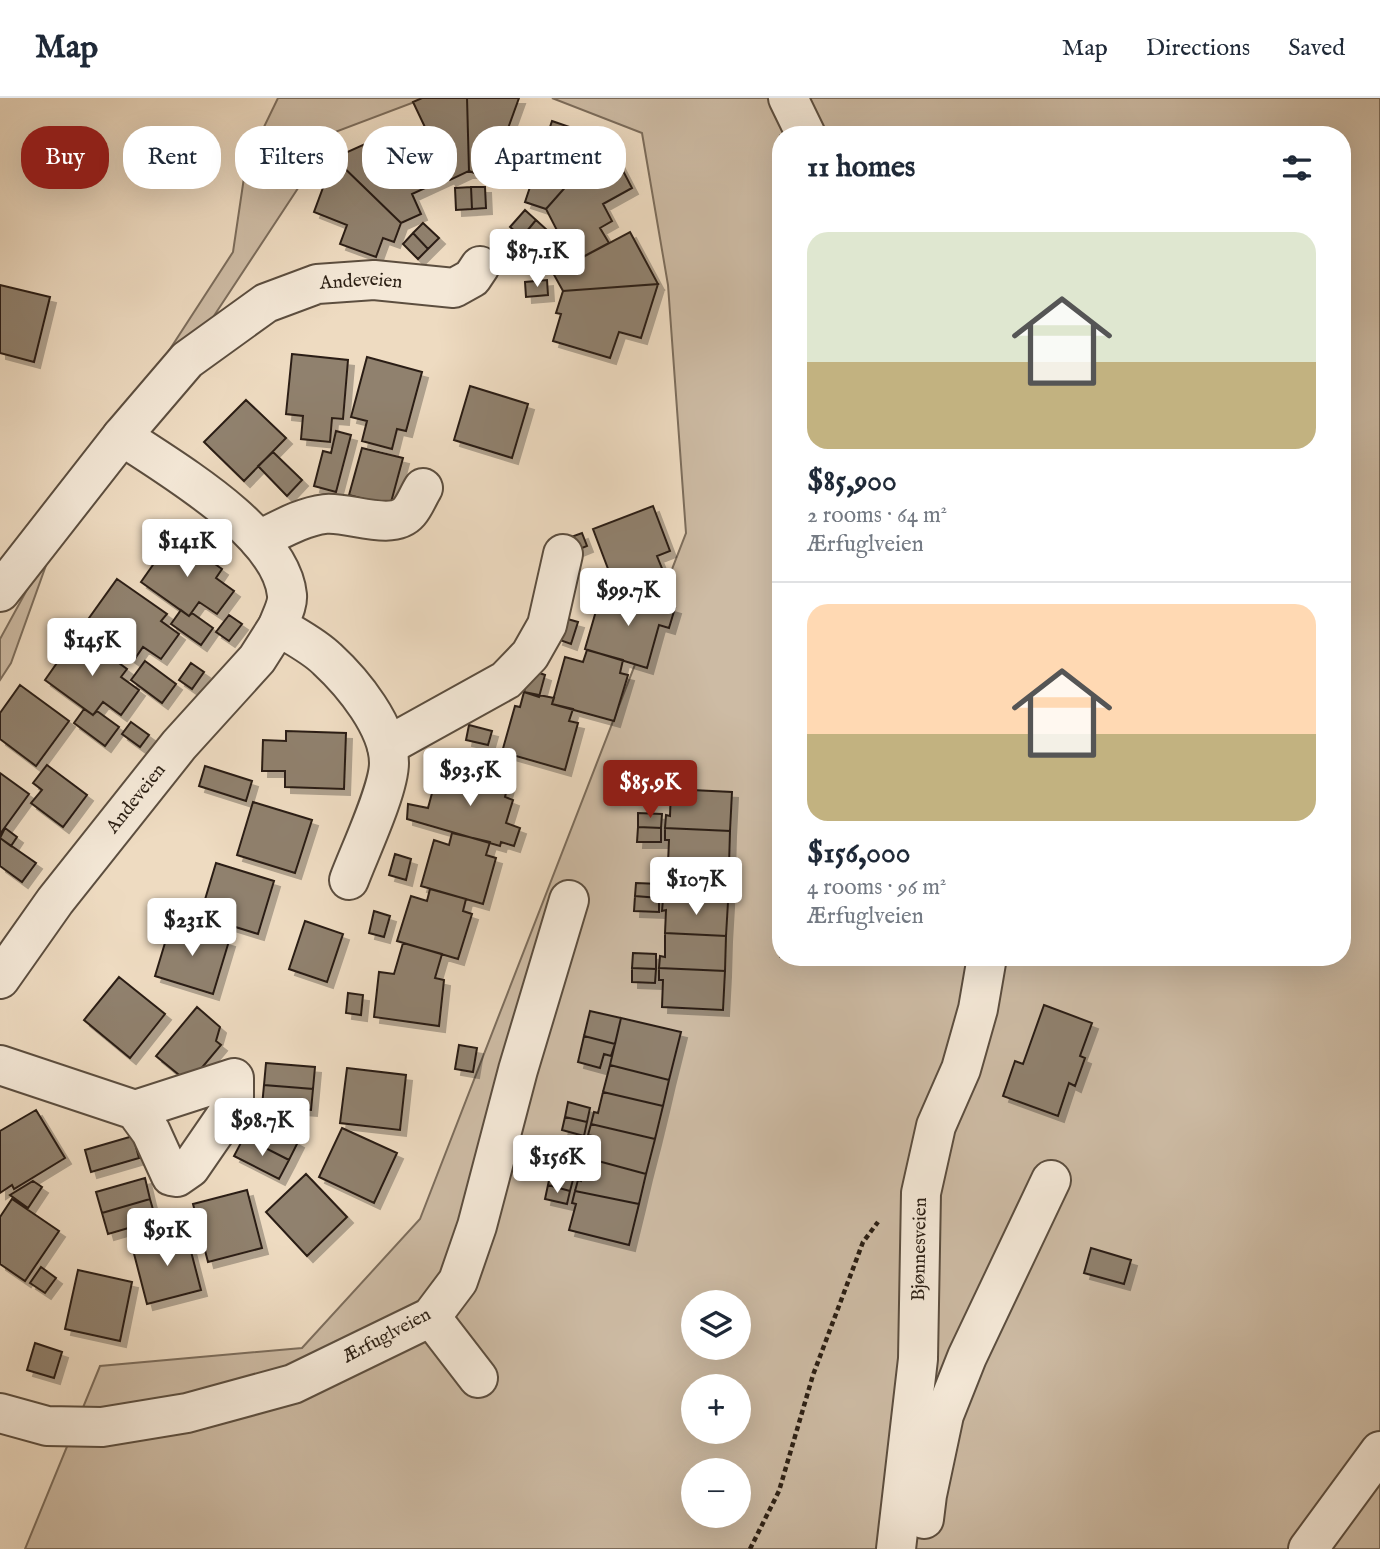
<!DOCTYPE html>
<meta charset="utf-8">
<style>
body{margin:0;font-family:"IM FELL English",serif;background:#f2f2f3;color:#1f2937;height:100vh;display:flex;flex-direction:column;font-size:26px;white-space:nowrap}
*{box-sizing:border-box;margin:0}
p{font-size:23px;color:#747a83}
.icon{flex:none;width:38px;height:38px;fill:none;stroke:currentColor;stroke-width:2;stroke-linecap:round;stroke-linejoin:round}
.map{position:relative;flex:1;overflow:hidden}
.drawer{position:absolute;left:772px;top:28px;width:579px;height:840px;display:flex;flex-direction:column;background:#fff;border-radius:28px;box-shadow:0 7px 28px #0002}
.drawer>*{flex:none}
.hud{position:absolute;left:21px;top:28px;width:646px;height:63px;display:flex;gap:14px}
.controls{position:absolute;left:681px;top:1192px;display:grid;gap:14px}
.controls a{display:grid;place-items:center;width:70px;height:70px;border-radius:50%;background:#fff;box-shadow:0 7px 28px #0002;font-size:35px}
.price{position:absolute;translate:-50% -60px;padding:0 16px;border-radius:7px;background:#fff;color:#222;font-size:23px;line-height:46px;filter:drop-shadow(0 2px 4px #0008)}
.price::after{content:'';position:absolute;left:50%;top:42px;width:21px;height:16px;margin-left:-10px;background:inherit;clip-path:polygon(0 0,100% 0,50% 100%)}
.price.current{background:#8f2418;color:#fff}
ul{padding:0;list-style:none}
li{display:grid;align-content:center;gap:14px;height:371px;padding:0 35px}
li+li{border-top:2px solid #e0e1e3}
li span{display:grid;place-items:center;height:217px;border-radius:21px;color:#555}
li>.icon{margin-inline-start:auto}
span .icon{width:126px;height:126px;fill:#fffc;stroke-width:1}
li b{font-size:30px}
h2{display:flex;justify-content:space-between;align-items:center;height:84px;padding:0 35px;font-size:30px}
.pill{padding:0 24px;border-radius:28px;background:#fff;box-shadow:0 7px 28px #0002;font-size:24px;line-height:63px}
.pill.current{background:#8f2418;color:#fff}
header{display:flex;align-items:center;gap:42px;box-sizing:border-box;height:98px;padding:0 35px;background:#fff;border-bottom:2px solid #e0e1e3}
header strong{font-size:33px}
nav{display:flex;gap:38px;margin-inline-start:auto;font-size:24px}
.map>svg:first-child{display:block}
.green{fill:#cdbba4;stroke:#7c6d5c;stroke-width:2;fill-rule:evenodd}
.building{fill:#90816e;stroke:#2b1f14;stroke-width:2;filter:url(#shadow)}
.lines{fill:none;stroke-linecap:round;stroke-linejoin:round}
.minor-casing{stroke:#5c4e3f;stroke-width:42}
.path{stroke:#2b1f14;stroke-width:4.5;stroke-dasharray:5 3.5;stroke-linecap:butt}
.minor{stroke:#f4e8d7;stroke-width:38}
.labels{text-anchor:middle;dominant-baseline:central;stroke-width:5;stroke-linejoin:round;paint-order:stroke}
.street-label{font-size:19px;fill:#2b1f14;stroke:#f4e8d7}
</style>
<header>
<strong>Map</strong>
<nav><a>Map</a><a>Directions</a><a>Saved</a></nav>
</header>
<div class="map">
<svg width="1380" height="1451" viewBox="0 0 1380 1451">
<defs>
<filter id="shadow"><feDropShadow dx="6" dy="6" stdDeviation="0" flood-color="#0004"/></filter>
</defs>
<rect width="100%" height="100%" fill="#eedbc1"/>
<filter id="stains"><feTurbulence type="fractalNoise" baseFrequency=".00286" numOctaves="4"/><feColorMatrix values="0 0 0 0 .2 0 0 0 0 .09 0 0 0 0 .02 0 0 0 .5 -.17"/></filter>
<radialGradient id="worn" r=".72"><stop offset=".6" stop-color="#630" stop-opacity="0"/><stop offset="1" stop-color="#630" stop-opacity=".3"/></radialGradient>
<!-- green -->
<path class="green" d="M278 0H425L335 34 202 236 49 459 11 565 0 582V541L98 362 233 154 246 66Z
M552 0H1380V1451H25L100 1268 302 1250 420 1121 686 435 668 187 642 35ZM780 37H1342V859H780ZM693 1204H738V1250H693ZM693 1288H738V1334H693ZM693 1372H738V1418H693Z"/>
<!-- building -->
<path class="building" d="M422 0H467L469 73 450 82 413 4Z
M467 0H519L506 36 543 49 532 82 494 70 490 81 469 73Z
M552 23 607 42 546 111 525 104Z
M385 37 397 62 433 45 449 79 412 96 421 116 401 125 334 60Z
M607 42 632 90 603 106 612 123 600 130 609 145 577 162 569 146 565 148 546 111Z
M334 60 401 125 394 144 383 140 376 159 340 146 347 127 314 114Z
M471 89H485L486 110 472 111Z
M471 89 472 111 456 112 455 90Z
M525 112 536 122 522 139 510 129Z
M536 122 547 132 533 148 522 139Z
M423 125 439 140 428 151 413 135Z
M630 134 658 186 563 193 553 175Z
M413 135 428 151 418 161 403 146Z
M547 182 548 197 526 199 525 184Z
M658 186 641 240 619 234 610 260 553 243 561 216 556 215 563 193Z
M0 187 50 199 34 264 0 255Z
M292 256 348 262 343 321 332 320 330 344 301 341 303 318 286 316Z
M367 259 422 274 406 333 397 331 392 351 362 343 367 323 351 319Z
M470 288 528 306 512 360 454 342Z
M246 302 286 340 244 383 204 344Z
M336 333 351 337 336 394 314 388 323 353 331 355Z
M362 350 403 360 390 408 349 397Z
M273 354 302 382 287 398 258 368Z
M653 408 670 453 657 458 663 473 627 487 621 472 610 476 593 431Z
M582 435 587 448 565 457 560 443Z
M174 437 222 471 216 480 234 493 217 516 199 504 189 518 141 484Z
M117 481 167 516 161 523 179 536 161 561 143 549 134 562 84 527Z
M613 492 675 510 669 530 659 527 647 570 585 551 598 506 608 509Z
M181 512 189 518 192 515 213 530 201 547 171 526Z
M229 517 242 526 229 543 216 534Z
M564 520 578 524 571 546 557 541Z
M78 535 127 571 121 579 139 592 121 617 103 604 93 617 45 582Z
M587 552 623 562 620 575 628 577 614 623 552 606 565 559 583 564Z
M145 563 176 586 162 605 131 582Z
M191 565 204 574 192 591 179 582Z
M531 572 545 577 539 599 524 594Z
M20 587 69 623 36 668 0 641V615Z
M524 594 554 600 552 606 573 611 569 623 578 625 565 672 502 654 515 608 520 609Z
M84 611 93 617 97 613 119 629 105 648 74 625Z
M131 624 149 637 140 649 122 636Z
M469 627 492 633 488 647 466 642Z
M286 633 346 635 344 691 285 689V673H262L263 642 286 643Z
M47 667 87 697 63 729 31 705 42 692 33 685Z
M205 668 252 683 246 703 199 688Z
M457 669 509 683 505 699 513 702 506 725 520 730 514 748 501 744 500 748 407 721 408 706 428 710 435 684 449 688 450 684 452 685Z
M0 675 29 696 0 736Z
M671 691 732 694 730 733 665 730 666 717 670 718Z
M253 704 312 722 295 775 237 757Z
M638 715 662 716 661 730 638 729Z
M638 729 661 730V744H637Z
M5 730 17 739 11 748 0 740Z
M665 730 730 733 729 768 668 765 669 742H665Z
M452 735 490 744 486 757 496 760 483 806 421 788 434 742 449 747Z
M0 740 36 765 22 784 0 768Z
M395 756 411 761 406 782 389 777Z
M216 765 274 783 258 836 200 818Z
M668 765 729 768 728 804 663 801V788H667Z
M636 785 660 786 659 800 635 798Z
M430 791 466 801 463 813 472 816 458 861 397 843 411 798 427 803Z
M635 798 659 800V814L634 813Z
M663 801 728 804 726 838 665 835 666 812 662 813Z
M374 813 390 818 384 839 369 835Z
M305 823 343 836 327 884 289 871Z
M171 825 229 843 213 896 155 878Z
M665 835 726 838 725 873 659 870 660 858 665 859Z
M403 845 442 856 435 880 444 882 439 928 374 919 379 874 394 876Z
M633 855 656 856V871L632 870Z
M632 870 656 871 655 885 632 884Z
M659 870 725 873 723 912 662 909 663 882H659Z
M119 879 165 916 130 960 84 922Z
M348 895 363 897 361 917 346 915Z
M1044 907 1092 925 1080 958 1085 960 1075 988 1069 985 1058 1018 1003 998 1015 963 1023 966Z
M197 909 220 929 216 943 221 947 189 985 156 958Z
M590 913 621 920 615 946 584 938Z
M621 920 681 934 669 982 610 967Z
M584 938 615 946 611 958 604 956 600 970 578 964Z
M459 947 477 950 473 974 455 971Z
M266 965 315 969 313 991 264 987Z
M610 967 669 982 663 1008 603 994Z
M347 970 406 977 400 1032 340 1025Z
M264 987 313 991 311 1012 262 1008Z
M603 994 663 1008 655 1041 591 1026 594 1014 598 1015Z
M568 1004 590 1010 587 1024 565 1019Z
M36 1012 65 1060 14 1091 12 1087 0 1095V1033Z
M565 1019 587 1024 584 1038 562 1032Z
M254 1020 298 1044 289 1062 244 1039Z
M591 1026 655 1041 646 1076 587 1060 592 1038 588 1037Z
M342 1030 397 1055 374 1105 319 1079Z
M133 1038 139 1060 91 1074 85 1052Z
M244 1039 289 1062 279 1081 234 1058Z
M587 1060 646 1076 639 1106 575 1093 578 1082 581 1083Z
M551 1073 574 1078 570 1093 548 1087Z
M306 1076 347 1119 307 1158 266 1114Z
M145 1080 150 1101 102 1115 96 1094Z
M33 1083 42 1089 28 1110 10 1097Z
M548 1087 570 1093 567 1106 545 1101Z
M247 1092 262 1150 208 1164 193 1106Z
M575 1093 639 1106 629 1147 569 1132 576 1106 572 1105Z
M12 1101 59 1133 25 1183 0 1166V1119Z
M150 1101 156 1122 108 1136 102 1115Z
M186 1134 201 1192 147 1206 132 1148Z
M1091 1150 1131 1162 1124 1186 1084 1175Z
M41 1169 56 1180 45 1195 30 1185Z
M78 1172 132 1184 120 1243 65 1231Z
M35 1245 62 1254 54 1280 27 1272Z"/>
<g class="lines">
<defs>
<g id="minor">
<path d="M788 0 806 37"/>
<path id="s1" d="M122 338 187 262 266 205 317 186 374 182 454 190 472 180 480 168"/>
<path d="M259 442C280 432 301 419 325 416 348 413 392 434 409 414 415 407 418 398 423 390"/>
<path d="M0 494 122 338C171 371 281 434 287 497 288 507 281 519 278 528 294 538 314 548 327 561 353 585 389 629 389 665 389 692 359 755 349 782"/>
<path d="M387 648 506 582 530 557 547 527 563 456"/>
<path id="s2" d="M0 881 55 803 179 647 257 561 278 528"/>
<path d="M0 967 135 1012 234 980V1006L190 1070 177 1079 171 1078 151 1034 135 1012"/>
<path d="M431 1219 478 1280"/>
<path d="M0 1315 47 1328 102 1329 187 1315 293 1286 431 1219 458 1183 477 1128 518 972 569 802"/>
<path d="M924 1421 927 1397 944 1317 967 1259 1051 1082"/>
<path id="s3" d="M896 1451 918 1261 921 1095 936 1028 961 971 978 911 987 859"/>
<path d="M1308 1451 1380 1353"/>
</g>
</defs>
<!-- minor casing -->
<use href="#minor" class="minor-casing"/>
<!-- path -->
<path class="path" d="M750 1451 779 1393 813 1277 863 1144 878 1124"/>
<!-- minor -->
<use href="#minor" class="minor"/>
</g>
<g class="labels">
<!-- street labels -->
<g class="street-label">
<text stroke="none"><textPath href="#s1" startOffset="296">Andeveien</textPath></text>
<text stroke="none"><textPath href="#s2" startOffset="226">Andeveien</textPath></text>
<text stroke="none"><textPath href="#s3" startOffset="301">Bjønnesveien</textPath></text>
<text transform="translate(387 1238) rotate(-28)">Ærfuglveien</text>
</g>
</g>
<rect width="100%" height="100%" filter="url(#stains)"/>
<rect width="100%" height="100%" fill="url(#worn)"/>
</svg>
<div class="controls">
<a><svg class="icon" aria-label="layers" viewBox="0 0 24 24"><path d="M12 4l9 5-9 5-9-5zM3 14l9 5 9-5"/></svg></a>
<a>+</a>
<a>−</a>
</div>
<b class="price" style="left:537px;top:191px">$87.1K</b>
<b class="price" style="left:187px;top:481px">$141K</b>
<b class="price" style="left:628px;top:530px">$99.7K</b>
<b class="price" style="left:92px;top:580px">$145K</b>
<b class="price" style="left:470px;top:710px">$93.5K</b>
<b class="price current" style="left:650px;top:722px">$85.9K</b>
<b class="price" style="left:696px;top:819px">$107K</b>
<b class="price" style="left:192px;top:860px">$231K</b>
<b class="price" style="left:262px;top:1060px">$98.7K</b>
<b class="price" style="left:557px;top:1097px">$156K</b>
<b class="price" style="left:167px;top:1170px">$91K</b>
<div class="hud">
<a class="pill current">Buy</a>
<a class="pill">Rent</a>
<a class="pill">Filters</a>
<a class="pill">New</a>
<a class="pill">Apartment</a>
</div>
<section class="drawer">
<h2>11 homes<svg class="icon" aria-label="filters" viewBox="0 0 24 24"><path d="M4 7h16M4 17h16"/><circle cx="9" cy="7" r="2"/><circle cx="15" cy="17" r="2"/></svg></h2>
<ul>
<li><span style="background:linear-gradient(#dfe7d0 60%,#c2b280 0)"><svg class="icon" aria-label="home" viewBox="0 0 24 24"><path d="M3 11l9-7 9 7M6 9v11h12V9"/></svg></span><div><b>$85,900</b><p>2 rooms · 64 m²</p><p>Ærfuglveien</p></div></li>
<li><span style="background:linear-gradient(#ffd9b3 60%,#c2b280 0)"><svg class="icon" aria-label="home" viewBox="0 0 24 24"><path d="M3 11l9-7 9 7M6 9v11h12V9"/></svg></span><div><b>$156,000</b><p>4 rooms · 96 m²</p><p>Ærfuglveien</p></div></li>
</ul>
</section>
</div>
